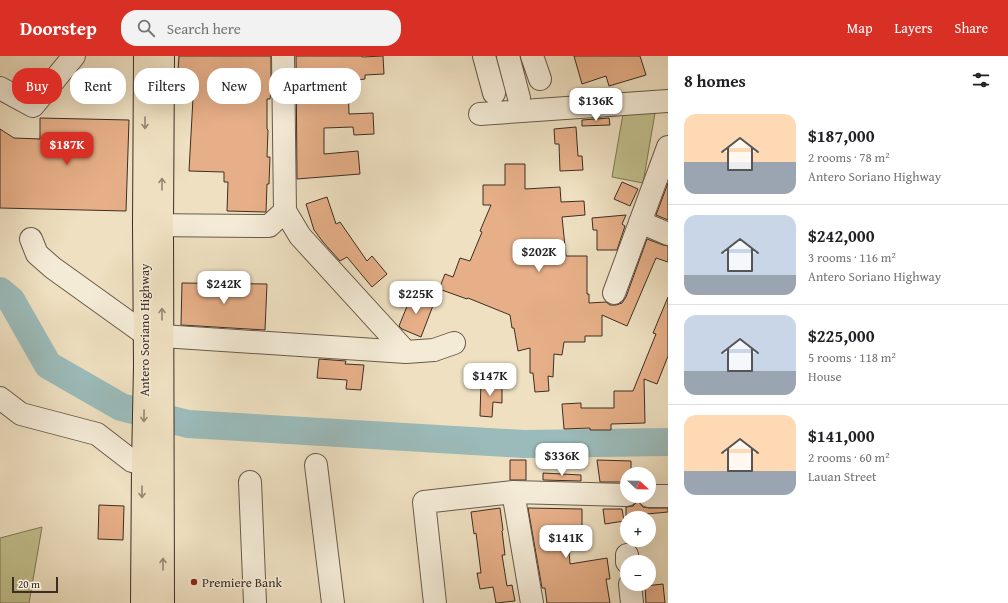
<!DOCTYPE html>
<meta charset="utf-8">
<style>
body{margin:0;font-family:"Gentium Book Plus",serif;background:#f2f2f2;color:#202124;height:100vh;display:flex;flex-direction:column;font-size:15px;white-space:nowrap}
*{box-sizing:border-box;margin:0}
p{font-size:13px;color:#757577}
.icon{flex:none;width:22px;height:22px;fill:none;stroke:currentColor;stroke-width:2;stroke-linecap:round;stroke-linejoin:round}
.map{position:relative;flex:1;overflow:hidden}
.side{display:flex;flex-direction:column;background:#fff;width:340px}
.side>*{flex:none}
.guide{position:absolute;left:12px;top:12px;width:380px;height:36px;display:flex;gap:8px}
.needle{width:26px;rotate:112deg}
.buttons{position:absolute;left:620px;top:411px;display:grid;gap:8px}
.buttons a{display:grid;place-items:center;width:36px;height:36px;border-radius:50%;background:#fff;box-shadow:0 4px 16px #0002;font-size:20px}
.scale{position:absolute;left:12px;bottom:10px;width:46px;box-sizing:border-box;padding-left:4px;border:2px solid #3d2e24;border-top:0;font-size:11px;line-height:14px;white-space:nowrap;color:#3d2e24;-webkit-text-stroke:3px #f4ebd7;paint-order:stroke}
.price{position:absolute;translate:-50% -34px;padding:0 9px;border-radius:8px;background:#fff;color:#222;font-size:13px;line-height:26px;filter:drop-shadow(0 1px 2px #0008)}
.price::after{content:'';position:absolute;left:50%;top:24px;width:12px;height:9px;margin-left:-6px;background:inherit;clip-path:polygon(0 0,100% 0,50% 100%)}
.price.current{background:#d93025;color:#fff}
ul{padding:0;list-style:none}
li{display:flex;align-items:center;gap:12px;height:100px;padding:0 16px}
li+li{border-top:1px solid #e0e0e0}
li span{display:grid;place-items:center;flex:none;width:112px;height:80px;border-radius:12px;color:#555}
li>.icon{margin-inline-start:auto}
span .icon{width:48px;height:48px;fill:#fffc;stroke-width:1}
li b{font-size:17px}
h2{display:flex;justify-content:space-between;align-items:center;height:48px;padding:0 16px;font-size:17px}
.chip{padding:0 14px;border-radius:16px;background:#fff;box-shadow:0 4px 16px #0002;font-size:14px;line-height:36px}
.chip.current{background:#d93025;color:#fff}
header{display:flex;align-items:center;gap:24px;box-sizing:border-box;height:56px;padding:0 20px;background:#d93025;color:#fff}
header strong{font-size:19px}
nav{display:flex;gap:22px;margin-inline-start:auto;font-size:14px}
.search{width:280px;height:36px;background:#f2f2f2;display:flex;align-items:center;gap:10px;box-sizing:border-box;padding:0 14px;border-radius:16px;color:#757577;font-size:15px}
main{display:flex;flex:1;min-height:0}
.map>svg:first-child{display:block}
.green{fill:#c1c08d;stroke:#7f7758}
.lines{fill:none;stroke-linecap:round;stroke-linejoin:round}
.river{stroke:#9bbbba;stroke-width:28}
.building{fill:#e6af88;stroke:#3d2e24}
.minor-casing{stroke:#695a4b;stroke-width:24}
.major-casing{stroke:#3d2e24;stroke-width:24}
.minor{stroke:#f4ebd7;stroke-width:22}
.major{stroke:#eee0c1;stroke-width:22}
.oneway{stroke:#968772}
.poi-dot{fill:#8f2418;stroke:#f4ebd7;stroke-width:1.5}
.labels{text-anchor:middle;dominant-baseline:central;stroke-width:3;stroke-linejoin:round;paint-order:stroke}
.street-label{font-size:13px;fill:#3d2e24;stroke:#f4ebd7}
.poi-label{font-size:13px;fill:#3d2e24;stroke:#f4ebd7;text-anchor:start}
</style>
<header>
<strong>Doorstep</strong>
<div class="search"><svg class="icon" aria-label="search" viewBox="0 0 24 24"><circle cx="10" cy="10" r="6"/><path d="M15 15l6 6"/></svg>Search here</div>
<nav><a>Map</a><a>Layers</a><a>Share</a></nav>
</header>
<main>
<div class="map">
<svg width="668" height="547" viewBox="0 0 668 547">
<rect width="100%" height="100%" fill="#eee0c1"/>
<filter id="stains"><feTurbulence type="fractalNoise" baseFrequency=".005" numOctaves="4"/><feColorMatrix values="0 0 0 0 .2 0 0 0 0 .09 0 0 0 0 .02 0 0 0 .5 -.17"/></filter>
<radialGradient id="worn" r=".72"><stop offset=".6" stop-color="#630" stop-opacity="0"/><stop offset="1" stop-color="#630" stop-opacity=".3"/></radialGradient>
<!-- green -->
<path class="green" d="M624 52 655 57 643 127 612 121Z
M42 471 29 547H0V482Z"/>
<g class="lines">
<!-- river -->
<path class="river" d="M0 235 11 244 48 309 121 351 188 368 524 388 668 386"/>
</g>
<!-- building -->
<path class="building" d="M179 0H271V34L270 43H267V73L268 74 267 101H270L269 128H267L266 156 227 155 228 126H224V116L189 115 193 42H176Z
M296 0H362V1L383 0 384 18 365 19V23L348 25 349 58 373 57 374 78 354 79 353 71 324 72V98L358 95 360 118 297 123Z
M574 0H640L646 19 609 30 606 20 582 28Z
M40 62 129 64 126 155 0 152V73L14 82 40 83Z
M609 62 610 69 582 70V64Z
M576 71 578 100H582L583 114 560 115 559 88H555L554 73Z
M505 108H525V133L560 131 561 146 584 145 585 159 562 161 566 200H587V238H589V247L606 246 610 249H616L622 247 626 241 647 183 663 189 668 190V206L656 202 627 270 602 259V280H585V286H564L562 299 554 298 553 321 548 320 549 335 535 336 533 317H530V292L518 295 514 272H512L510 259 468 242 467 243 439 233 445 218 453 221 460 202 470 205 482 176 480 175 491 149H483V129H505Z
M622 126 638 133 630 150 614 143Z
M668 127V164L656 159Z
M327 141 336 168 340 166 367 205 372 200 387 218 372 231 347 201 340 205 323 186 314 174 306 148Z
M626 159 622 168 625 170 617 194H597V174H593L592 162Z
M182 227 267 228 265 274 181 269Z
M412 238 434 247 421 281 402 273 399 270Z
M668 241V300L657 328 644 323 645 367 611 368V374H590V372L564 373 562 348 581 347V352H614V335H633L656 278 653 277Z
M319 303 346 305 345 308 364 309 361 334 346 333 347 324 317 322Z
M481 325 502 326V347L493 346 492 361 480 360Z
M510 404H526V424H510Z
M597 404 631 405V418H627V426H600Z
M543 417 581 419V425L543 424Z
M638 445 643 451 649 452H668V456L626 460V451L633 450Z
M99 449 124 450 123 484 98 483Z
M500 452 503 474 502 475 505 499H502L507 530 512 529 515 545 496 547 493 531 480 533 477 517H481L476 477 474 478 471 456Z
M528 452 582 453V480L568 481 570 508 607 502 610 523H606L610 547H547L545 532H542Z
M603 453H622L624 465 605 468Z
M663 528 665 547H646L645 530Z"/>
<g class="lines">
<defs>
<path id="minor" d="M283 0 285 155 300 180 406 296
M484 0 494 37
M508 0 519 42
M532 0 540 23
M0 32 33 50 74 0
M480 58 668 45
M640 166 668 178
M144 169 269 170 285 155
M31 183 37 198 53 212 145 278 162 280 406 296 434 294 454 287
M614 237 668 91
M0 342 21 358 97 378 132 405 143 408 161 410
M316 409 333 547
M250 426 255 547
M513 436 532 547
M649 440H668
M627 499V506
M630 528 632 547
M435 547 424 446 513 436 627 439"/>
<path id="major" d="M142 547 143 408 145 310 144 169 145 0
M163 547 162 170 163 0"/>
</defs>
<!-- minor casing -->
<use href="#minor" class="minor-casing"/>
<!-- major casing -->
<use href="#major" class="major-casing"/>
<!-- minor -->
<use href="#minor" class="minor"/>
<!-- major -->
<use href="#major" class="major"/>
</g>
<!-- one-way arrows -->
<defs><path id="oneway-shaft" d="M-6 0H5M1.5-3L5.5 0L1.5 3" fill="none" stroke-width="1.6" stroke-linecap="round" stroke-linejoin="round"/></defs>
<g class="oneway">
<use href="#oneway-shaft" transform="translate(145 67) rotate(90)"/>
<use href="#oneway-shaft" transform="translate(162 128) rotate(-90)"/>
<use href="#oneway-shaft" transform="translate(162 258) rotate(-90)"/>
<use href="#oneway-shaft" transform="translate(144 360) rotate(91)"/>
<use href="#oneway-shaft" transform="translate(142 436) rotate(90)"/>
<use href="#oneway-shaft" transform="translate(163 508) rotate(-90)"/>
</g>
<!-- markers -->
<circle class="poi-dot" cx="194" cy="526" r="4"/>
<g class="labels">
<!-- street labels -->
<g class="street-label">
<text transform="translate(144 274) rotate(-90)">Antero Soriano Highway</text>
</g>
<!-- poi labels -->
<g class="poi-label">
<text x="202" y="526">Premiere Bank</text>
</g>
</g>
<rect width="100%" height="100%" filter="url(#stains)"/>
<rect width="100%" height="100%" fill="url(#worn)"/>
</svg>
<div class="buttons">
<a><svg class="needle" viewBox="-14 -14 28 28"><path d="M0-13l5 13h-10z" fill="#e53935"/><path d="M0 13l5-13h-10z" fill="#757577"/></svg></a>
<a>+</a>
<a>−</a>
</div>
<div class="scale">20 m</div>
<b class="price" style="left:596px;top:66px">$136K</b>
<b class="price current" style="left:67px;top:110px">$187K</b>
<b class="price" style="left:539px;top:217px">$202K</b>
<b class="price" style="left:224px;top:249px">$242K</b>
<b class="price" style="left:416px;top:259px">$225K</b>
<b class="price" style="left:490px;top:341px">$147K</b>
<b class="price" style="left:562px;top:421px">$336K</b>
<b class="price" style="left:566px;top:503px">$141K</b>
<div class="guide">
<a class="chip current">Buy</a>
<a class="chip">Rent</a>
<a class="chip">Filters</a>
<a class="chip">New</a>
<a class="chip">Apartment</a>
</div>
</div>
<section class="side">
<h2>8 homes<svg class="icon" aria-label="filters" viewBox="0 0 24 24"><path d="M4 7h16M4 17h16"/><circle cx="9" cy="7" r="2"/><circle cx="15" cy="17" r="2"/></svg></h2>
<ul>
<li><span style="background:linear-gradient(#ffd9b3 60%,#9aa5b1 0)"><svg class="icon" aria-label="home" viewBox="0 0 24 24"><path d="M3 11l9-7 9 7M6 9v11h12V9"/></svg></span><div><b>$187,000</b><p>2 rooms · 78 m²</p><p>Antero Soriano Highway</p></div></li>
<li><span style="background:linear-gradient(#c9d6e8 75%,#9aa5b1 0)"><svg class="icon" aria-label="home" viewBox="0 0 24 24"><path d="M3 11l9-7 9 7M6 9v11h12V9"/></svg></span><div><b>$242,000</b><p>3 rooms · 116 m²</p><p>Antero Soriano Highway</p></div></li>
<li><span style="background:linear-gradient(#c9d6e8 70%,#9aa5b1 0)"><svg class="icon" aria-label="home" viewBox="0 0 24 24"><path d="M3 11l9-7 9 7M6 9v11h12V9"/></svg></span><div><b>$225,000</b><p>5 rooms · 118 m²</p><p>House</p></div></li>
<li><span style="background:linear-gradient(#ffd9b3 70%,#9aa5b1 0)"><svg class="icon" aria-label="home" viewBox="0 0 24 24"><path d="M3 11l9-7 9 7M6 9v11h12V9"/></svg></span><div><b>$141,000</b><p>2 rooms · 60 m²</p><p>Lauan Street</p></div></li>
</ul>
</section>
</main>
